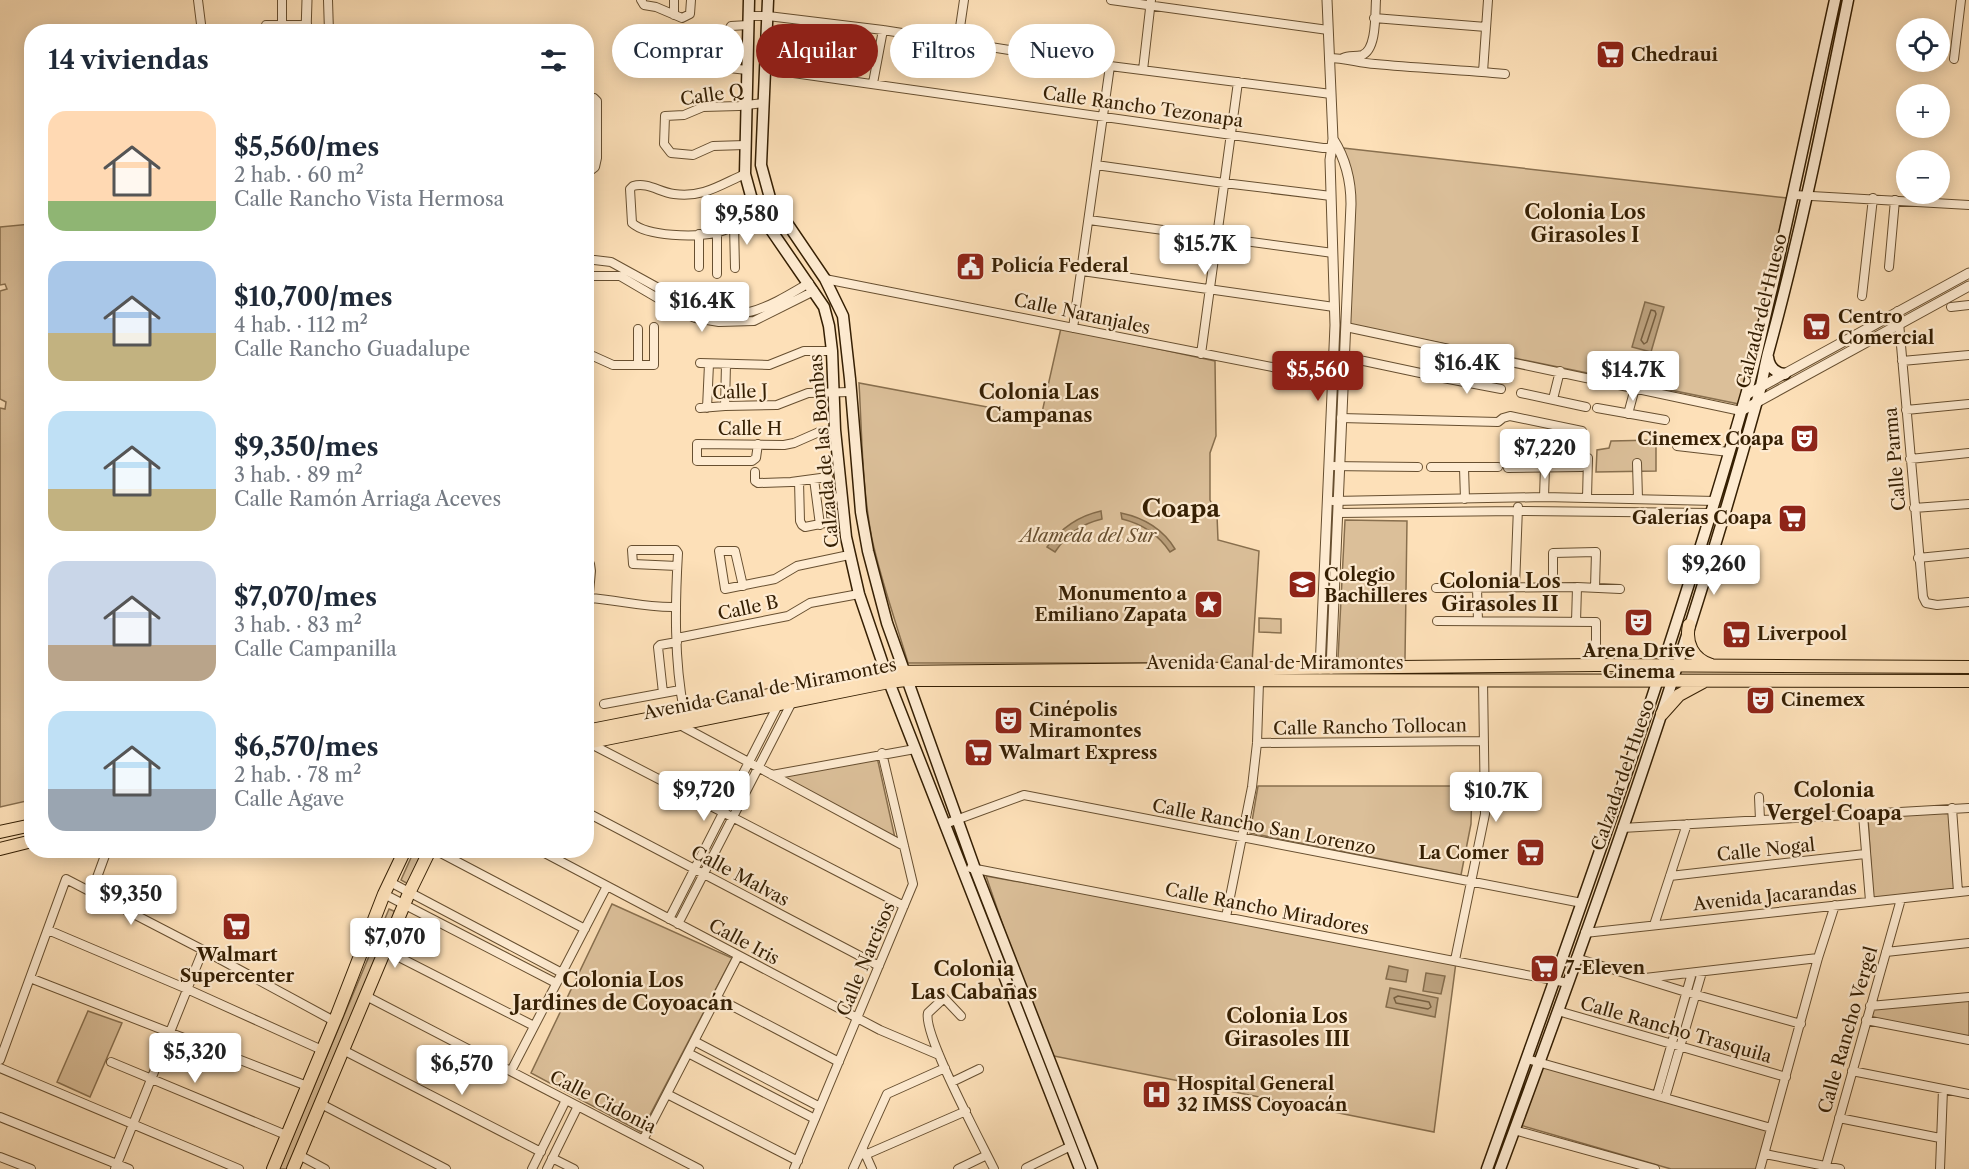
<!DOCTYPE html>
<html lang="es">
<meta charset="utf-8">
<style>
body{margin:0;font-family:"Libre Caslon Text",serif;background:#f2f2f3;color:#1f2937;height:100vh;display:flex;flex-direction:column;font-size:22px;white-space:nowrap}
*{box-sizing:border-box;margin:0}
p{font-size:20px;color:#747a83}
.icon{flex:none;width:33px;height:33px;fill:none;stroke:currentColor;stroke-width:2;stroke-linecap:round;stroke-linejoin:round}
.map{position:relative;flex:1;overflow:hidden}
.drawer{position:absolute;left:24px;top:24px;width:570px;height:834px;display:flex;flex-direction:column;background:#fff;border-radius:24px;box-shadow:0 3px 15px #0003}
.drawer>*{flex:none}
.hud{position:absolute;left:612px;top:24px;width:570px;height:54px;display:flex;gap:12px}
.tools{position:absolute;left:1896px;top:18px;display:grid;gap:12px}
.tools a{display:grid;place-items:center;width:54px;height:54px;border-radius:50%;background:#fff;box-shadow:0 3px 15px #0003;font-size:30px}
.price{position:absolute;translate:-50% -51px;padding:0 14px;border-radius:6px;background:#fff;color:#222;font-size:20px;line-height:39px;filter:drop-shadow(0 2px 3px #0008)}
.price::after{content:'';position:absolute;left:50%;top:36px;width:18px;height:14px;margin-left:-9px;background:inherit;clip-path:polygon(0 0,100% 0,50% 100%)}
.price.active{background:#8f2418;color:#fff}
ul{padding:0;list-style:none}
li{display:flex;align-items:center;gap:18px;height:150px;padding:0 24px}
li span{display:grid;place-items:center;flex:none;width:168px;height:120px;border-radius:18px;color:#555}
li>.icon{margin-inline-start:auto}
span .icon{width:72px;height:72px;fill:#fffc;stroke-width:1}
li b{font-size:26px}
h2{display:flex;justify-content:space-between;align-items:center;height:72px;padding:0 24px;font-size:26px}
.pill{padding:0 21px;border-radius:27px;background:#fff;box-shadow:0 3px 15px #0003;font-size:21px;line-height:54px}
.pill.active{background:#8f2418;color:#fff}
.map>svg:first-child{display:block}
.green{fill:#dbbf99;stroke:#886f4e;stroke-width:1.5}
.water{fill:#b99e7a;stroke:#846b4a;stroke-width:1.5}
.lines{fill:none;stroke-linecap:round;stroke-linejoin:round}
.shore{stroke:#775e3e;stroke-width:1.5}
.minor-casing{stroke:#674f30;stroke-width:10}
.tertiary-casing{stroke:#674f30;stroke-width:11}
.secondary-casing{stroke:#351f03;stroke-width:13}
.primary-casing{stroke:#351f03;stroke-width:14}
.minor{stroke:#feebd1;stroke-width:8}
.tertiary{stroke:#feebd1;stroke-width:9}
.secondary{stroke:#feebd1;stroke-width:10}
.primary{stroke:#fde0b8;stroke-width:12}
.labels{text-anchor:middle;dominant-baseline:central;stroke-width:4.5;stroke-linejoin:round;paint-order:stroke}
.poi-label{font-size:18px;font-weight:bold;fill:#351f03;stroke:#feebd1;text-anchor:start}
.street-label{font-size:18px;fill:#351f03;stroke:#feebd1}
.park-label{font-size:18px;font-style:italic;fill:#674f30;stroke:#feebd1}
.neighbourhood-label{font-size:20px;font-weight:bold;fill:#351f03;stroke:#feebd1}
.district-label{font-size:24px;font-weight:bold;fill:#351f03;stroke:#feebd1}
</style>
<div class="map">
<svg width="1969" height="1169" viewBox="0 0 1969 1169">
<rect width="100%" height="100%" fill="#fde0b8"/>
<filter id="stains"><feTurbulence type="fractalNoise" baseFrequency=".00333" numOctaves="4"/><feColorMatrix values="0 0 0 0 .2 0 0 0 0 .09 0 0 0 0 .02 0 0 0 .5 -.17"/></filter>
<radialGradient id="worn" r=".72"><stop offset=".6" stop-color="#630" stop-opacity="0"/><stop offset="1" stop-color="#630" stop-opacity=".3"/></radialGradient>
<!-- green -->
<path class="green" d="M1343 148 1787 198 1739 404 1347 324 1353 194Z
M31 224V800L0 807V408L5 409 6 402 0 399V291L7 289 5 284 0 285V227Z
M1061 328 1215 361 1216 436 1210 453V500L1217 515 1218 540 1259 551 1252 663H908C896 622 881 581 872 539 862 488 862 435 859 383L1041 417Z
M1656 440V471L1596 472 1597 450 1609 448 1611 441Z
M1345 520 1407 521 1405 659H1338Z
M1259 618 1281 619V633L1259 632Z
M877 757 895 838 777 776Z
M1258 786H1472L1471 824 1461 875 1250 833Z
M1949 812 1955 891 1873 900 1868 818Z
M414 851H422L408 884 401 880Z
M986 876 1229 919 1456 962 1434 1132 1054 1056 1048 1057Z
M612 904 732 958 641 1132 531 1073Z
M389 909 396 912 288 1169H279Z
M1969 999V1038L1870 1020 1873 1007Z
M88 1011 122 1023 90 1097 57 1082Z
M1543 1065 1768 1130 1757 1169H1671L1520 1125Z"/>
<!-- water -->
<path class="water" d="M1645 302 1664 307 1651 352 1632 347Z
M1101 511 1102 519C1081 524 1067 534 1055 552L1047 547C1061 528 1078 516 1101 511Z
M1121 513C1145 518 1163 529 1175 549L1170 552C1158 534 1143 524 1122 519Z
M1389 966 1408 970 1406 982 1386 979Z
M1426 973 1445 976 1441 994 1423 991Z
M1390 988 1438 998 1435 1017 1386 1007Z"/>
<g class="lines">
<!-- shore -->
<path class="shore" d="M1651 310 1655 311 1656 314 1647 342 1644 344 1641 340Z
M1398 996 1429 1002 1431 1007 1428 1009 1396 1003 1394 998Z"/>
<defs>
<path id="minor" d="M198 0 202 32
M328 0 329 32
M641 0 644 5 656 7 682 18 690 14 691 0
M1111 0 1328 30
M674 15V0
M748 16H768L883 30 1110 66 1331 94
M1374 18 1486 27
M266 25H307
M282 25V0
M958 41 964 0
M1329 58C1345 58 1359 63 1375 64 1418 68 1462 70 1505 74
M1343 58C1349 55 1355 57 1362 55 1377 50 1375 13 1376 0
M1954 59 1961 0
M765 69 1323 148H1337
M747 70 729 68 728 31 731 26 748 25
M1143 70 1151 0
M1483 72 1488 0
M873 83 883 30
M586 98H594L597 101V158L595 167 586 174
M745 145 713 146 693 155 671 153 664 144 665 116 684 115 703 107 739 106 763 103
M1096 165 1224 183 1331 196
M745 174C720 185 703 198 674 194 659 192 648 182 633 186L630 189 632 223C648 237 695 237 715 233 730 230 745 219 758 211
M1794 195 1969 205
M1089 220 1333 253
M734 225 735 268
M717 233V274
M699 234V267
M586 259 611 262 691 306C738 327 770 306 809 283
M1889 267 1895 200
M1082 271 1334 307
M586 276H620L683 313 695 318 719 322 754 321 814 291
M825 279 1333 379
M1862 296 1873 198
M1951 307 1969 305
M1898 311 1923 597 1926 603 1937 605 1969 602
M1346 327 1741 411
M1073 328 1110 66
M638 329V365
M1201 354 1238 82
M586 356H593L613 365H654V327
M1345 357 1425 374
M1902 361 1969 355
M700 363 769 365 804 351H832
M1438 377 1501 389
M1473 383 1479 354
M1521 393 1586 407
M1553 399 1560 371
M586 404 587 473
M725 406 726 364
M700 408 725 406 777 405 808 393 851 392
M707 408 709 364
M1597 408 1665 420
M1906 410 1969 404
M1628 414 1635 388
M1341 418 1498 422 1503 418 1510 416 1582 431
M758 444 756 458 752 461H697V444L784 445 794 443 819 432 835 430
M1677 446 1729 452
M1910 459 1969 453
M1637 463 1638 499
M1329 466 1418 467
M1431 467H1498
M1464 468 1465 499
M1508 468 1581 467
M755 472V481L758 483 791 482 828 477 830 498 841 497
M814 479 820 525
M799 481 800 521 802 525 805 527 830 522 832 518 830 498
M1544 497 1545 467
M1587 498 1588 458
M1333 501 1544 497 1715 501
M1914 508 1969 504
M1338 513 1518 511 1711 513
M1918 558 1969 553
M586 561 590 564 591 571 586 625
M677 566 633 564 632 550H676L678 553C675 605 674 660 684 711
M743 586 735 551H719L725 589 775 579 797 566 849 555
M1515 587 1518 507
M1553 587V553L1596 552 1595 588
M1436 588 1577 587 1620 589
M1477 588 1478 621
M589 598C619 600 646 608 676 607
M1437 621 1596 622V665
M1576 622 1577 587
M677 638 788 616 810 603 859 594
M663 693 658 647 660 645 677 642
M604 704 680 690
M678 724 904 846
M589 743 904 906
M1257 743 1484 741
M772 775 915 749
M1759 797 1760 820
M1952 808 1958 892
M586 812 879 966
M1863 815 1870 901
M945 824 1024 795 1582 903
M1622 828 1969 808
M435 850 585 929
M539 850 880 1030 939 1055
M971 868 1568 983
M1670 876 1865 854
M390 882 562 973
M92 891 107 850
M384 894 556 983
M1226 917 1252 787 1257 743 1259 682
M669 919 778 705
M678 924 792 702
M1654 925 1687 824
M48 930 187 989 322 1050
M1585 933 1969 891
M385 950 534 1026
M1886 952 1969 943
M1576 958 1686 992 1801 1024
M1455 960 1485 814 1483 680
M30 978 307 1086
M1645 978 1818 958
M366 996 699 1169
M717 998 839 1062
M1870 1006 1969 997
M1558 1011 1786 1077
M961 1016 944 998 928 1013C922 1033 982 1144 994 1169
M1866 1020 1969 1040
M694 1041 820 1107
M343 1050 541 1152
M688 1053 815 1119
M1527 1059 1771 1128
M0 1060 66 879 203 950 334 1021
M111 1062 286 1135
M0 1068 239 1169
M511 1071 607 886
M1852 1071 1969 1094
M952 1082 979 1069
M667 1094 798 1161
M1657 1095 1692 973
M1665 1098 1702 972
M321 1104 446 1169
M0 1117 129 1169
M1839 1118 1940 1138
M1514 1130 1655 1169
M643 1140 738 956
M864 1151 872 1169
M1765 1154 1840 1169
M299 1155 325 1169
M865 1155 966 1111
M0 1157 31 1169
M552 1158 574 1169
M1026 1168 1071 1146
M115 1169 203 950
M532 1169 566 1100
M547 1169 578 1106
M794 1169 913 884 882 753
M853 1169 887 1094 945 1068
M958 1169 987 1155
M1760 1169 1818 958 1835 905
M1825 1169 1901 899
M1940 1169 1943 1089"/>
<path id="tertiary" d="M306 32 307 0
M1746 395 1969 273
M1741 411 1969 286
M1320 669 1335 325 1330 160 1333 139 1327 0
M1331 669 1351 204C1351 182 1345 158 1333 139"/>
<path id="secondary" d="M749 0 745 174 751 196 758 211 824 307 829 326 832 351 835 430 846 537 859 594 889 682 1080 1169
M768 0 761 165 770 198 825 279 843 316 850 379 861 512 868 551 887 623 975 869 1092 1169
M1768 357C1769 367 1775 373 1785 374
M1487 1169C1579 913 1671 657 1746 395 1756 360 1763 324 1772 288 1794 192 1814 96 1835 0
M1500 1169C1594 916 1685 661 1757 401 1762 385 1764 369 1768 353 1800 237 1824 118 1848 0"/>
<path id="primary" d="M1689 625C1685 643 1693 659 1711 665
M1662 714 1679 695 1703 682
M586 731 886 672 1596 665 1969 667
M586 743 889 682 906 680 1969 681
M0 832 32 825
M0 849 32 841
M273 1169 337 1015 384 894 405 850
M293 1169 409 893 430 850"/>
</defs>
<!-- minor casing -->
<use href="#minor" class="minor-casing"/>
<!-- tertiary casing -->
<use href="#tertiary" class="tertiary-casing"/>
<!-- secondary casing -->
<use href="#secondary" class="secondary-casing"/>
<!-- primary casing -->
<use href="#primary" class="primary-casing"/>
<!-- minor -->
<use href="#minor" class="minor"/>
<!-- tertiary -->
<use href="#tertiary" class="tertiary"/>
<!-- secondary -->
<use href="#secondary" class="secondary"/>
<!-- primary -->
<use href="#primary" class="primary"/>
</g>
<!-- icons -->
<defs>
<symbol id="supermarket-square" viewBox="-11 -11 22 22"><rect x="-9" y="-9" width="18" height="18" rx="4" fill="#8f2418" stroke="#feebd1"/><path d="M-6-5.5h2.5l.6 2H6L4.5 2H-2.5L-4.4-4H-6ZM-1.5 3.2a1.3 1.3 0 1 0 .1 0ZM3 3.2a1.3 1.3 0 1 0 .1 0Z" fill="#fff"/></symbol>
<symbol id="civic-square" viewBox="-11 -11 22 22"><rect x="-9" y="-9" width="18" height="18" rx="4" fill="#8f2418" stroke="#feebd1"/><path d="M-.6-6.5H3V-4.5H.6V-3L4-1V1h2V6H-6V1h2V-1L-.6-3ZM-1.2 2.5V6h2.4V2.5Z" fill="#fff"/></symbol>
<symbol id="theatre-square" viewBox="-11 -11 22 22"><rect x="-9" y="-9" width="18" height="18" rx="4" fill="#8f2418" stroke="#feebd1"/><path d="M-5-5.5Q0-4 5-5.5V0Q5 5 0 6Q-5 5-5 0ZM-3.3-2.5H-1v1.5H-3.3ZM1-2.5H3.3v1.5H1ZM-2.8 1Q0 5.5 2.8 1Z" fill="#fff"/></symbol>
<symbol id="school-square" viewBox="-11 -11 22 22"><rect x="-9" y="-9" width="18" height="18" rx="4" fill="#8f2418" stroke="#feebd1"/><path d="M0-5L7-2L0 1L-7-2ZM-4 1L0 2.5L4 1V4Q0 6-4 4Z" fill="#fff"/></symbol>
<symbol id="sight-square" viewBox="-11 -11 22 22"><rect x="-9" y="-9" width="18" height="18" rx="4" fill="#8f2418" stroke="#feebd1"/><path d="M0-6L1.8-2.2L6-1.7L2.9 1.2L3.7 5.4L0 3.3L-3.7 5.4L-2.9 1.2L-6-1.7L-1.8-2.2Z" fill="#fff"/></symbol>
<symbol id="hospital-square" viewBox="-11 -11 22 22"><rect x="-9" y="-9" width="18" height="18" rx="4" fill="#8f2418" stroke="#feebd1"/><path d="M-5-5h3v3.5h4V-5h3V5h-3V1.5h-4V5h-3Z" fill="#fff"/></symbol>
</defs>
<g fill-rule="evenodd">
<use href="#supermarket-square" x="1594" y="38" width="33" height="33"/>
<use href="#civic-square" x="954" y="250" width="33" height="33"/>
<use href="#supermarket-square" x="1800" y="310" width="33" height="33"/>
<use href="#theatre-square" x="1788" y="422" width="33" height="33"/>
<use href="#supermarket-square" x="1776" y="502" width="33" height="33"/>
<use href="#school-square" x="1286" y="568" width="33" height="33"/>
<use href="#sight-square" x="1192" y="588" width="33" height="33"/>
<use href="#theatre-square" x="1622" y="606" width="33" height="33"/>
<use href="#supermarket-square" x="1720" y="618" width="33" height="33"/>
<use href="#theatre-square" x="1744" y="684" width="33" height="33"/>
<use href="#theatre-square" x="992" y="704" width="33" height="33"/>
<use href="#supermarket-square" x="962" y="736" width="33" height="33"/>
<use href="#supermarket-square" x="1514" y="836" width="33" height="33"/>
<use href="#supermarket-square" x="220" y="910" width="33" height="33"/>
<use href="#supermarket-square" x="1528" y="952" width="33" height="33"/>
<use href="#hospital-square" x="1140" y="1078" width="33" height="33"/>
</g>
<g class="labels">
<!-- poi labels -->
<g class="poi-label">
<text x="1631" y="55">Chedraui</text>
<text x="991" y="266">Policía Federal</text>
<text x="1838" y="317">Centro<tspan x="1838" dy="21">Comercial</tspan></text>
<text x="1784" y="439" text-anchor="end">Cinemex Coapa</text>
<text x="1772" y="518" text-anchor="end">Galerías Coapa</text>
<text x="1324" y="575">Colegio<tspan x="1324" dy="21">Bachilleres</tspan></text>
<text x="1187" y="594" text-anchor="end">Monumento a<tspan x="1187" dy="21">Emiliano Zapata</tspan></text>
<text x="1757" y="634">Liverpool</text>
<text x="1639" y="651" text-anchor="middle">Arena Drive<tspan x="1639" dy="21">Cinema</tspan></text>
<text x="1781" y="700">Cinemex</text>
<text x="1029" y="710">Cinépolis<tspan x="1029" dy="21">Miramontes</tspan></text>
<text x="999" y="753">Walmart Express</text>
<text x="1509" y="853" text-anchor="end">La Comer</text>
<text x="237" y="955" text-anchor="middle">Walmart<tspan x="237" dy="21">Supercenter</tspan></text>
<text x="1565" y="968">7-Eleven</text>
<text x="1177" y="1084">Hospital General<tspan x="1177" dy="21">32 IMSS Coyoacán</tspan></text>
</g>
<!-- street labels -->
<g class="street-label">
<text transform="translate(712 95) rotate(-8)">Calle Q</text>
<text transform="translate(1143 107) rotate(8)">Calle Rancho Tezonapa</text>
<text transform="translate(1762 311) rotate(-76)">Calzada del Hueso</text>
<text transform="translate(1082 314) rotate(12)">Calle Naranjales</text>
<text transform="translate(740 392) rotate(-2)">Calle J</text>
<text x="750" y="429">Calle H</text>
<text transform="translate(824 451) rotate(-95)">Calzada de las Bombas</text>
<text transform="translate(1895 459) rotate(-95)">Calle Parma</text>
<text transform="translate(748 608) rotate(-12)">Calle B</text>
<text x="1275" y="663">Avenida Canal de Miramontes</text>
<text transform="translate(770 689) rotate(-11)">Avenida Canal de Miramontes</text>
<text transform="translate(1370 727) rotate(-1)">Calle Rancho Tollocan</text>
<text transform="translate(1623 775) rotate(-71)">Calzada del Hueso</text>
<text transform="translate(1264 827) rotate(11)">Calle Rancho San Lorenzo</text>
<text transform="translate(1766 850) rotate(-6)">Calle Nogal</text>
<text transform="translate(740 876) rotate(28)">Calle Malvas</text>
<text transform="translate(1775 896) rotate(-6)">Avenida Jacarandas</text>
<text transform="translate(1267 909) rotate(11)">Calle Rancho Miradores</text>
<text transform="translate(744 942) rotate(28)">Calle Iris</text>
<text transform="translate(866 959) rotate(-67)">Calle Narcisos</text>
<text transform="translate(1676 1030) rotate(16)">Calle Rancho Trasquila</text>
<text transform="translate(1848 1030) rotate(-74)">Calle Rancho Vergel</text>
<text transform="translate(603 1102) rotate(27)">Calle Cidonia</text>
</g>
<!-- park labels -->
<g class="park-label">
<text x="1088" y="536">Alameda del Sur</text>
</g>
<!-- neighbourhood labels -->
<g class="neighbourhood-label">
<text x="1585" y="212">Colonia Los<tspan x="1585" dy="23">Girasoles I</tspan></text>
<text x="1039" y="392">Colonia Las<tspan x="1039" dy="23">Campanas</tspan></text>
<text x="1500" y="581">Colonia Los<tspan x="1500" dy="23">Girasoles II</tspan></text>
<text x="1834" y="790">Colonia<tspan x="1834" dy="23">Vergel Coapa</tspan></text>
<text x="974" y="969">Colonia<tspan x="974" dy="23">Las Cabañas</tspan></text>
<text x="623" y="980">Colonia Los<tspan x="623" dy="23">Jardines de Coyoacán</tspan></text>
<text x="1287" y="1016">Colonia Los<tspan x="1287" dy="23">Girasoles III</tspan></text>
</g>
<!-- district labels -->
<g class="district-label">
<text x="1181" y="508">Coapa</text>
</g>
</g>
<rect width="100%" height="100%" filter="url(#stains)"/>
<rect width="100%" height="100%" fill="url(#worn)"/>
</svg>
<div class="tools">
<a><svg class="icon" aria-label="locate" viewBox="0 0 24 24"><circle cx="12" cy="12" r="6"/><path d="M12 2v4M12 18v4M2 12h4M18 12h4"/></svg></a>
<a>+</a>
<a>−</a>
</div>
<b class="price" style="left:747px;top:246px">$9,580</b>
<b class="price" style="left:1205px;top:276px">$15.7K</b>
<b class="price" style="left:702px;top:333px">$16.4K</b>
<b class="price" style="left:1467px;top:395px">$16.4K</b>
<b class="price active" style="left:1318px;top:402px">$5,560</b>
<b class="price" style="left:1633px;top:402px">$14.7K</b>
<b class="price" style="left:1545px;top:480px">$7,220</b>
<b class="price" style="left:1714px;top:596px">$9,260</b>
<b class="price" style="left:704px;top:822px">$9,720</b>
<b class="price" style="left:1496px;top:823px">$10.7K</b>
<b class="price" style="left:131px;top:926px">$9,350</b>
<b class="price" style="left:395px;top:969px">$7,070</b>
<b class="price" style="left:195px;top:1084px">$5,320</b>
<b class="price" style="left:462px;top:1096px">$6,570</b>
<div class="hud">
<a class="pill">Comprar</a>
<a class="pill active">Alquilar</a>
<a class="pill">Filtros</a>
<a class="pill">Nuevo</a>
</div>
<section class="drawer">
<h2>14 viviendas<svg class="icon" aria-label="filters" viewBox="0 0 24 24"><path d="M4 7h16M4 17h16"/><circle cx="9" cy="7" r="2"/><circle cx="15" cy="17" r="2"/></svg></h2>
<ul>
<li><span style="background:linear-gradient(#ffd9b3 75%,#8fb573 0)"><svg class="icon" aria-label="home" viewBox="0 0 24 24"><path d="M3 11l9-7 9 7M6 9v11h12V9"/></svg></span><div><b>$5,560/mes</b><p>2 hab. · 60 m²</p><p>Calle Rancho Vista Hermosa</p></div></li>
<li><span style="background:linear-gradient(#a9c7e8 60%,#c2b280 0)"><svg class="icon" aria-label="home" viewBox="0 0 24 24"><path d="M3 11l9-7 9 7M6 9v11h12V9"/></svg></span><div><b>$10,700/mes</b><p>4 hab. · 112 m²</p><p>Calle Rancho Guadalupe</p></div></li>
<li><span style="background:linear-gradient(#bfe0f5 65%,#c2b280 0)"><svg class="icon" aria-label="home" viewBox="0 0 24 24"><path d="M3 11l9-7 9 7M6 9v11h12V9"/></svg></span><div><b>$9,350/mes</b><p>3 hab. · 89 m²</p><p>Calle Ramón Arriaga Aceves</p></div></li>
<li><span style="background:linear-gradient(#c9d6e8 70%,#b9a48a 0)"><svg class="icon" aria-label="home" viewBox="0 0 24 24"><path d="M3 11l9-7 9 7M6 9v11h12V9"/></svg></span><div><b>$7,070/mes</b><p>3 hab. · 83 m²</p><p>Calle Campanilla</p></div></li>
<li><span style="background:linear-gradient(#bfe0f5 65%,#9aa5b1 0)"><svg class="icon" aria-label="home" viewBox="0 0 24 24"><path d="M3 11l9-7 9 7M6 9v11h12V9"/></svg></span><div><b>$6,570/mes</b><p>2 hab. · 78 m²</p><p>Calle Agave</p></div></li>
</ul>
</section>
</div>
